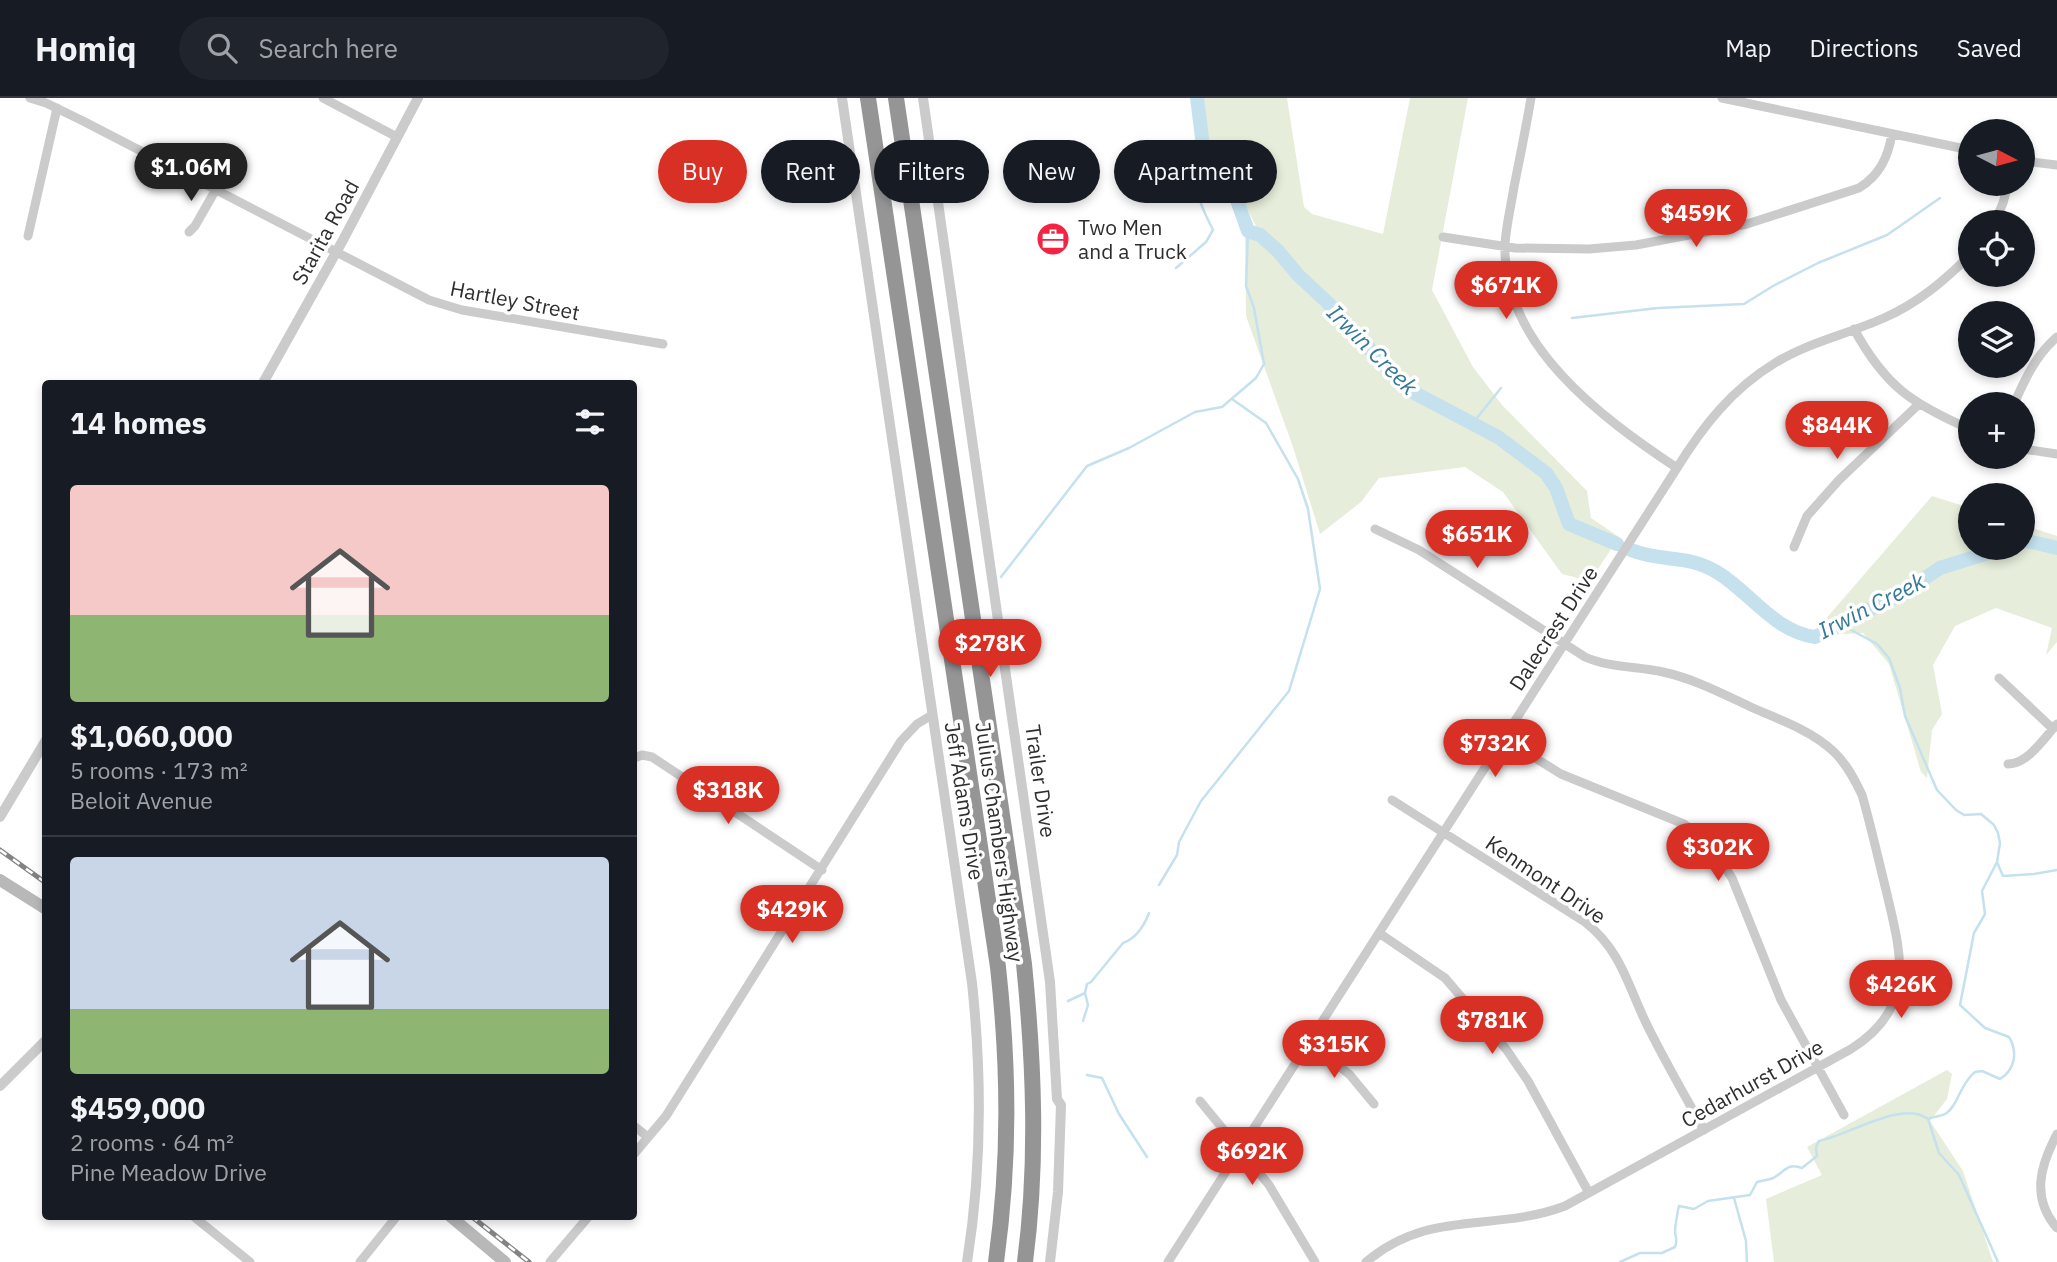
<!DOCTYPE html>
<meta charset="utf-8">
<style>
body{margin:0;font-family:"IBM Plex Sans",sans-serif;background:#20242c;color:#f1f3f6;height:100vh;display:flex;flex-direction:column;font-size:26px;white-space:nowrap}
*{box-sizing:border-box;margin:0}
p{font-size:23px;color:#9ea1a6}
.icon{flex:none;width:38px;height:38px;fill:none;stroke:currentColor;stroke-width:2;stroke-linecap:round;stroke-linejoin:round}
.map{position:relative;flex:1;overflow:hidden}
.panel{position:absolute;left:42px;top:282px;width:595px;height:840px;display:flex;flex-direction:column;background:#171b24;border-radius:7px;box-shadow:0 4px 10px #0003}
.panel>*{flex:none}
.banner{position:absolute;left:658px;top:42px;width:665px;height:63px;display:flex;gap:14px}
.needle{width:46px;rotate:96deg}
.controls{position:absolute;left:1958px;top:21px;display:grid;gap:14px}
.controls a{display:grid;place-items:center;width:77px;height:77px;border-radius:50%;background:#171b24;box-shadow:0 4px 10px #0003;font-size:35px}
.price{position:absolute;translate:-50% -60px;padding:0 16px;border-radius:24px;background:#d93025;color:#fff;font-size:23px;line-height:46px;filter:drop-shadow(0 2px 4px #0008)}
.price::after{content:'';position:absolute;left:50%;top:42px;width:21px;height:16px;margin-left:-10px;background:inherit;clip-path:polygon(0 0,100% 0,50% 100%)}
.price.active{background:#222;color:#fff}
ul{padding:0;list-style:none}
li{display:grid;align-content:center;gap:14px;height:371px;padding:0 28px}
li+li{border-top:2px solid #363941}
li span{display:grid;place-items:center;height:217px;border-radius:7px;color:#555}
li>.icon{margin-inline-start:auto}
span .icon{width:126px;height:126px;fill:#fffc;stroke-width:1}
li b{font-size:30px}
h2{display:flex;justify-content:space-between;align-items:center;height:84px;padding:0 28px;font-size:30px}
.tag{padding:0 24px;border-radius:32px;background:#171b24;box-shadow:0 4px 10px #0003;font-size:24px;line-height:63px}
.tag.active{background:#d93025;color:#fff}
header{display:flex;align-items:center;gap:42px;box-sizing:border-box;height:98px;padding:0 35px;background:#171b24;border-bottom:2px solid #363941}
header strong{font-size:33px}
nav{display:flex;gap:38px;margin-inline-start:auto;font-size:24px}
.search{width:490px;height:63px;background:#20242c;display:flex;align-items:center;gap:18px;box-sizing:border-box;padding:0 24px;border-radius:38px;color:#9ea1a6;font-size:26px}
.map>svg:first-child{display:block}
.green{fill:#e6edda}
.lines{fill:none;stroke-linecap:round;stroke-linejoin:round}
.stream{stroke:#c5e1ee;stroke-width:2.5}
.river{stroke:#c5e1ee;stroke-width:14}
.minor{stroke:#cbcbcb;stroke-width:9}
.tertiary{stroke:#cbcbcb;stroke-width:10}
.secondary{stroke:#b8b8b8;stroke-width:12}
.motorway{stroke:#959595;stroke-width:16}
.rail-casing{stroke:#838383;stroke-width:5}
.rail{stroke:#fff;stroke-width:2.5;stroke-dasharray:8;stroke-linecap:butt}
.labels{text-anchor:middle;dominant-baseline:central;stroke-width:7;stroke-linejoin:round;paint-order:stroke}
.poi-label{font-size:21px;fill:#2e2e2e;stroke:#fff;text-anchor:start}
.street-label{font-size:21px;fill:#2e2e2e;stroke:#fff}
.water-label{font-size:23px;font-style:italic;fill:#367996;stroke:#fff}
</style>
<header>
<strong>Homiq</strong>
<div class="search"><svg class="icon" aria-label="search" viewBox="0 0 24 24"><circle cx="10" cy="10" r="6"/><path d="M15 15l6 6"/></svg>Search here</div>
<nav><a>Map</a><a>Directions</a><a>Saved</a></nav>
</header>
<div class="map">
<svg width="2057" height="1164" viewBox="0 0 2057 1164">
<rect width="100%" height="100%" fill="#fff"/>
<!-- green -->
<path class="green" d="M1200 0H1287L1304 109 1312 116 1383 136 1410 0H1468L1432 192 1473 269 1502 307 1587 393 1591 420 1619 439 1590 483 1562 476 1503 394 1465 369 1379 380 1361 404 1320 436 1293 349 1246 218 1245 130 1258 132 1239 94 1208 56Z
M1932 398 1970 410V450H2023V427L2057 438V544L2046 557 2052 530 1996 510 1955 528 1933 567 1942 616 1932 632 1927 680 1921 674 1889 566 1863 535 1811 538Z
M1947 972 1952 976 1947 1001 1930 1023 1963 1073 1993 1164H1774L1766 1101 1822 1077 1807 1049Z"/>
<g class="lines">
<!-- stream -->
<path class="stream" d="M1176 170 1206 144 1213 132C1204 113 1191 93 1201 71L1206 72
M1572 220 1658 210 1744 206 1773 188 1818 165 1887 137 1940 100
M1472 326 1501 290
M1001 479 1087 368 1129 350 1195 314 1222 309 1256 280 1264 266 1254 210 1246 188 1248 133
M1842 527 1877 546 1889 560 1900 590 1905 618 1937 692 1956 712 1964 717 1981 716 1994 727 1998 735 2000 745 1997 764 1982 793 1985 816 1974 835 1960 907 1985 930 2009 939C2018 954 2015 972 2000 981L1982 973 1975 974C1961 984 1957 1010 1945 1016 1940 1019 1934 1018 1928 1021
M1997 764 2003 778 2034 776 2057 772
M1159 787 1177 757 1179 744 1201 703 1289 593 1320 491 1308 411 1298 381 1266 325 1232 301
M1068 903 1085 895
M1083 923 1088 907 1085 895 1087 886 1091 884 1123 845C1137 840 1144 828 1149 815
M1087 977 1102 980 1119 1016 1147 1059
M1734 1100 1746 1143 1747 1164
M1620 1164 1640 1155H1662L1675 1149C1678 1142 1675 1138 1675 1132 1676 1124 1677 1115 1679 1108L1694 1111 1708 1103 1750 1097 1757 1084C1763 1082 1771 1082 1775 1079 1786 1072 1788 1065 1802 1070L1817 1058 1816 1049 1819 1043C1847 1038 1903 1001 1928 1021L1939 1055 1959 1077 1998 1164"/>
<!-- river -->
<path class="river" d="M1197 0 1206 72 1233 91 1248 133 1260 137 1278 153 1298 177 1327 204 1405 290 1498 339 1546 375 1556 390 1569 426 1617 446
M2023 444 2027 443 2057 450
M1631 452C1663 465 1687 455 1720 476 1752 497 1776 534 1815 539L1903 495 1940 470 2004 450"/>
<!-- minor -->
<path class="minor" d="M30 0 46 5 83 23 429 202 462 212 663 246
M323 0 397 39
M1531 0C1526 30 1520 59 1514 89 1511 108 1506 128 1505 147 1502 247 1602 320 1677 370
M1722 0 1970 52
M2023 63 2057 67
M1995 124 2003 105 2008 86
M189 134 195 128 215 93
M28 138 57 10
M1443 139 1515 150 1589 151 1636 147 1747 126 1859 90C1880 77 1888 59 1892 36
M1854 231C1885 288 1912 306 1970 331
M2014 306C2025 281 2036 257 2057 239
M2023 351 2057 356
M1794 449 1807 418 1839 382 1919 306
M1999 580 2053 631
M1503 640 1561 676 1684 726 1710 747 1732 780 1781 902 1844 1017
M634 660 642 657 652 659 822 772
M2008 666C2028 666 2045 639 2057 626
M1392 702 1585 824C1623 854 1628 890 1649 931 1666 965 1685 998 1704 1032
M1379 835 1445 880 1506 951 1528 983 1589 1095
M1309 943 1350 977 1374 1006
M1200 1003 1269 1087 1315 1164
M634 1028 648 1039
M2057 1036C2040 1068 2031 1100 2057 1130
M634 1056 666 1018 901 643 917 626 932 617
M193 1118 250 1164
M360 1164 397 1118
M550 1164 589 1118
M1168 1164 1677 370C1703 328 1732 291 1775 265 1809 244 1848 236 1884 220 1918 205 1944 183 1970 157
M1366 1164C1430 1110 1493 1135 1565 1108L1851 951C1918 909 1901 856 1886 792 1878 760 1871 728 1862 697 1854 680 1846 665 1833 653 1810 632 1780 622 1753 610 1723 596 1695 581 1663 574 1637 568 1610 570 1585 559L1419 452 1375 431"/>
<!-- tertiary -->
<path class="tertiary" d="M842 0 972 885C982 979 982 1071 967 1164
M923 0 1050 884 1057 1001 1061 1007 1058 1094 1050 1164
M263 285 343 142 418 0
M0 719 46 642
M0 988 46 942"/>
<!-- secondary -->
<path class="secondary" d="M0 782 46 811
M450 1118 505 1164"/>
<!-- motorway -->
<path class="motorway" d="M868 0 998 869C1009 971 1010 1062 996 1164
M896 0 1024 866C1034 966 1038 1064 1025 1164"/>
<defs>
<path id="rail" d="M0 752 46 785
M471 1118 529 1164"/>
</defs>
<!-- rail casing -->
<use href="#rail" class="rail-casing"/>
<!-- rail -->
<use href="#rail" class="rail"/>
</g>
<!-- icons -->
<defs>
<symbol id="office-disc" viewBox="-11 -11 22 22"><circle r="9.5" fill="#f22343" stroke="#fff"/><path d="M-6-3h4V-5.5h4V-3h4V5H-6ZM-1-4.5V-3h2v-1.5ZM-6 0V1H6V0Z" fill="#fff"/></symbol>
</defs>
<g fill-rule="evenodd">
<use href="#office-disc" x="1034" y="122" width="38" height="38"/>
</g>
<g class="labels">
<!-- poi labels -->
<g class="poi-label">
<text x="1078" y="129">Two Men<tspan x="1078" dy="24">and a Truck</tspan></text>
</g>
<!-- street labels -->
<g class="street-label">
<text transform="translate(325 134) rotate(-61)">Starita Road</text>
<text transform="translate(515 202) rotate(11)">Hartley Street</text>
<text transform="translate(1553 530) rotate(-57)">Dalecrest Drive</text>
<text transform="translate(1041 683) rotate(82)">Trailer Drive</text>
<text transform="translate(965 703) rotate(81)">Jeff Adams Drive</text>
<text transform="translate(1000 744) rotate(82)">Julius Chambers Highway</text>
<text transform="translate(1546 781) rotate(34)">Kenmont Drive</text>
<text transform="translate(1752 985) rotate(-29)">Cedarhurst Drive</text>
</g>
<!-- water labels -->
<g class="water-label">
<text transform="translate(1373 251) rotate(45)">Irwin Creek</text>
<text transform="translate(1871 507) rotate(-27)">Irwin Creek</text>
</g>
</g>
</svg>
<div class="controls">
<a><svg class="needle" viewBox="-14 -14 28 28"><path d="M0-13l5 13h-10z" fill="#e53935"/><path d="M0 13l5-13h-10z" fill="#9ea1a6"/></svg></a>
<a><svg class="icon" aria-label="locate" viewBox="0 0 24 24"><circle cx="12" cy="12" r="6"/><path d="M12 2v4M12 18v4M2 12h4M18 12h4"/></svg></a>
<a><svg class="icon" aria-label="layers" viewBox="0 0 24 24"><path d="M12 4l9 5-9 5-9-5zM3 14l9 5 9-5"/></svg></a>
<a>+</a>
<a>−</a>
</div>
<b class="price active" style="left:191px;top:105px">$1.06M</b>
<b class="price" style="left:1696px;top:151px">$459K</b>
<b class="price" style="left:1506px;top:223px">$671K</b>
<b class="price" style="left:1837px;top:363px">$844K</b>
<b class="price" style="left:1477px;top:472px">$651K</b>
<b class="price" style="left:990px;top:581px">$278K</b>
<b class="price" style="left:1495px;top:681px">$732K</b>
<b class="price" style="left:728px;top:728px">$318K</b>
<b class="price" style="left:1718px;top:785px">$302K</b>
<b class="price" style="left:792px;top:847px">$429K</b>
<b class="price" style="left:1901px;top:922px">$426K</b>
<b class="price" style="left:1492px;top:958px">$781K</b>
<b class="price" style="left:1334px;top:982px">$315K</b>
<b class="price" style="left:1252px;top:1089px">$692K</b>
<div class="banner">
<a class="tag active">Buy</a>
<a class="tag">Rent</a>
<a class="tag">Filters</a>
<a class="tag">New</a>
<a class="tag">Apartment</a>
</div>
<section class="panel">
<h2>14 homes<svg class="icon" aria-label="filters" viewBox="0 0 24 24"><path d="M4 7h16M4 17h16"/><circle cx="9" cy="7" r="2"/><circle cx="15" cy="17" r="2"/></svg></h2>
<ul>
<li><span style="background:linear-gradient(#f6c9c9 60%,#8fb573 0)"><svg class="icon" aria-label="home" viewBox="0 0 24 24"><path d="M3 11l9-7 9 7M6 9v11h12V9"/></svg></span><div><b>$1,060,000</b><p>5 rooms · 173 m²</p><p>Beloit Avenue</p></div></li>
<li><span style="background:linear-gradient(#c9d6e8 70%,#8fb573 0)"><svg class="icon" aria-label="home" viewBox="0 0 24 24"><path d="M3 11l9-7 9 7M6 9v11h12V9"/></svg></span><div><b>$459,000</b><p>2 rooms · 64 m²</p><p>Pine Meadow Drive</p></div></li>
</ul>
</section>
</div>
